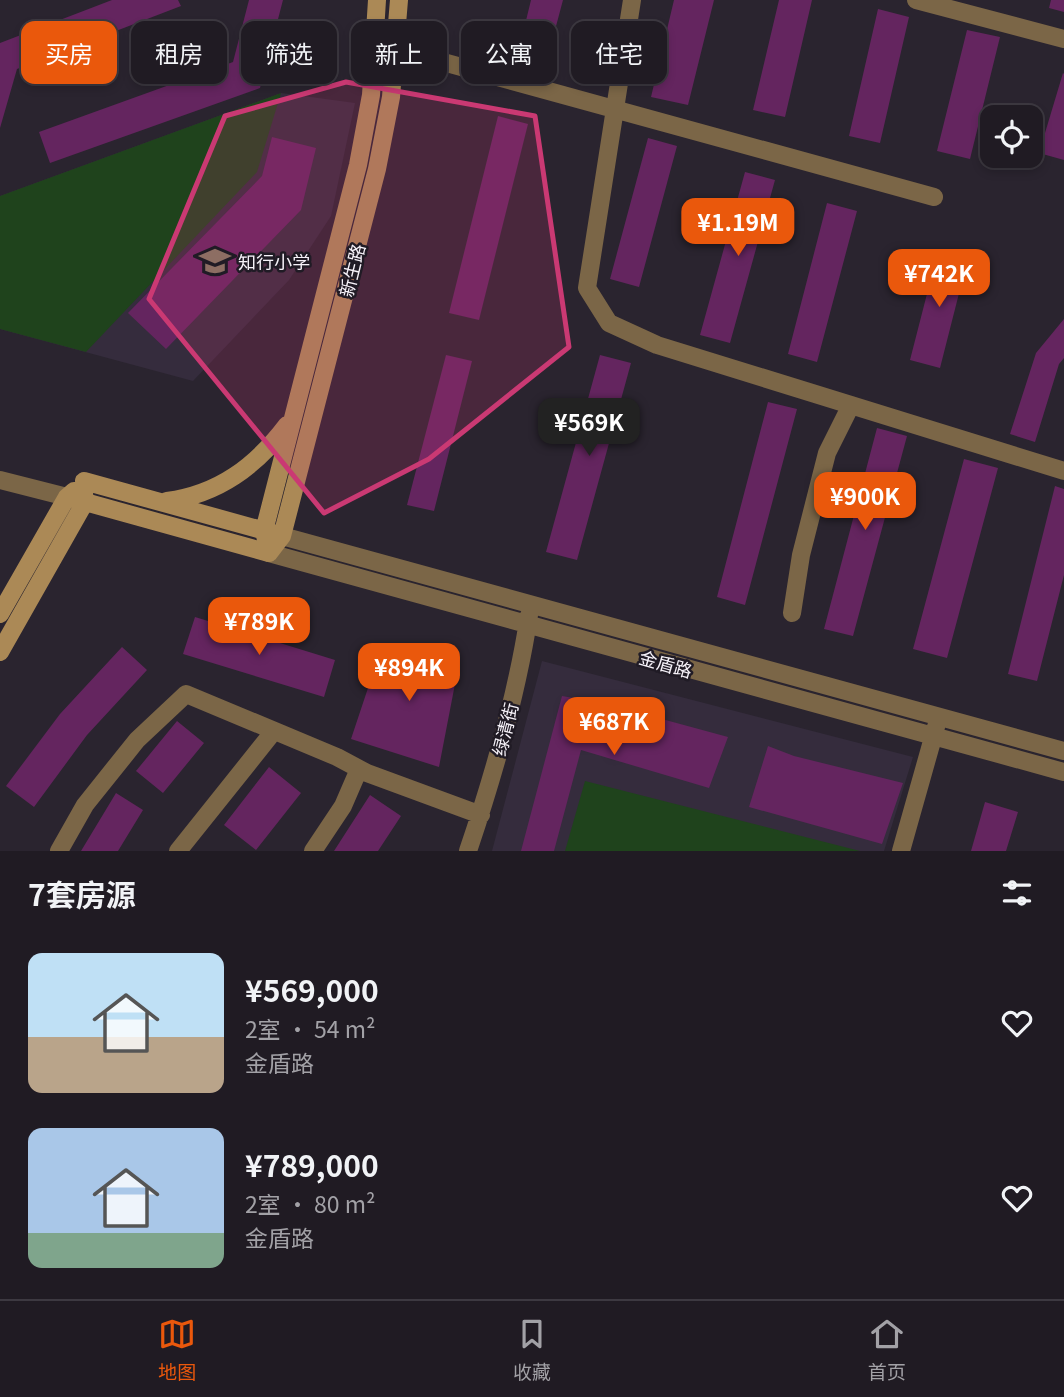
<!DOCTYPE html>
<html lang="zh">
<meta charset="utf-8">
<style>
body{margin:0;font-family:Georgia,"Noto Sans SC",serif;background:#28242b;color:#f1f3f6;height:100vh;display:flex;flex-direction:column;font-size:26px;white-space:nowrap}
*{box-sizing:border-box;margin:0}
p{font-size:23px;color:#a2a1a6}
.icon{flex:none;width:38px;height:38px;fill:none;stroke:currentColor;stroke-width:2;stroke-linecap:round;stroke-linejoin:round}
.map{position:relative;height:851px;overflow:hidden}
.panel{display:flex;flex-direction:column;background:#201b23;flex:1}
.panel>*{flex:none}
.guide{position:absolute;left:21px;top:21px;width:700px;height:63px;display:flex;gap:14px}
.buttons{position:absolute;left:980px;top:105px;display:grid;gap:14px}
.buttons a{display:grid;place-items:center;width:63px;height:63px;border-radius:14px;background:#201b23;box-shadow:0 4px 10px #0003,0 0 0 2px #3d3941;font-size:35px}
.price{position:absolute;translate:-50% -60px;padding:0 16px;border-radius:14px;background:#ea580c;color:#fff;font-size:23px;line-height:46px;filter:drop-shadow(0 2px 4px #0008)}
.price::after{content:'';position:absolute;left:50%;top:42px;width:21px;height:16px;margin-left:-10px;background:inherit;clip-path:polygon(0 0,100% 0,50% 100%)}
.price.current{background:#222;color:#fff}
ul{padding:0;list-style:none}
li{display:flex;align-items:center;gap:21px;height:175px;padding:0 28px}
li span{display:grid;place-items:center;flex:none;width:196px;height:140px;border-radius:14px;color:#555}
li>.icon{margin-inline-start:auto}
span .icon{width:84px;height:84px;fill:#fffc;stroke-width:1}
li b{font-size:30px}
h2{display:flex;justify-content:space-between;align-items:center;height:84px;padding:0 28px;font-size:30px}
.tag{padding:0 24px;border-radius:14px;background:#201b23;box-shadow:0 4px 10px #0003,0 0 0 2px #3d3941;font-size:24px;line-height:63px}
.tag.current{background:#ea580c;color:#fff}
.tab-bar{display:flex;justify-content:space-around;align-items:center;height:98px;border-top:2px solid #3d3941;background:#201b23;font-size:19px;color:#a2a1a6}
.tab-bar a{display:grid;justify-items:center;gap:4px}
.tab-bar .current{color:#ea580c}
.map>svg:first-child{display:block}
.built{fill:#352c3d}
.green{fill:#1f431c}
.building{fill:#64255f}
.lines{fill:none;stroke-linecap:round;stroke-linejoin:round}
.street{stroke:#7b6647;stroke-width:18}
.secondary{stroke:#ab8956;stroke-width:18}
.marked{fill:#ca3973;fill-opacity:0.2;stroke:#ca3973;stroke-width:5;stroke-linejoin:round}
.labels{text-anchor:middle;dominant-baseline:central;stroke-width:5;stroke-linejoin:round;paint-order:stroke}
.poi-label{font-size:18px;fill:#f6f2f9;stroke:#201b25;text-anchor:start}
.street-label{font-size:18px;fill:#f6f2f9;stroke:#201b25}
</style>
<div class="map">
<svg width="1064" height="851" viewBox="0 0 1064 851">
<rect width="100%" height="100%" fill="#2a242f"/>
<!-- built -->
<path class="built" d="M281 93 355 103 331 216 289 280 193 381 0 329V196Z
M542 661 913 757 884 851H492Z"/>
<!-- green -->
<path class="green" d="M281 93 257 172 86 352 0 329V196Z
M585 781 860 851H565Z"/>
<!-- building -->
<path class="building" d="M112 0H178L181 6 17 69 0 128V43Z
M249 0H283L260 88 50 163 39 132 233 62Z
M531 0H563L551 45 522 37Z
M674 0H714L688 105 651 97Z
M779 0H812L785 117 753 110Z
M1051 0H1064V12L1049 8Z
M878 9 909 17 880 143 849 136Z
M967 30 1000 37 970 159 937 151Z
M1063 73 1064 74V160L1039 153Z
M498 116 528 124 479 320 449 313Z
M272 137 316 148 301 210 166 349 128 313 262 176Z
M648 138 677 146 639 287 610 279Z
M745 172 775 180 730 343 700 335Z
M827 203 857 211 817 362 788 354Z
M938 251 968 258 940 368 910 360Z
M1064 319V358L1059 364 1035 442 1010 434 1036 353Z
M446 355 472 361 434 511 407 505Z
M600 355 631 363 577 560 546 552Z
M768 402 797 409 745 605 717 597Z
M877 428 907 436 853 636 824 629Z
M964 459 998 468 947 658 913 649Z
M1055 486 1064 489V575L1037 681 1008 674Z
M195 617 335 660 324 697 183 654Z
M383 643 460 658 439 767 351 739Z
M122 647 147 670 87 735 34 807 6 786 60 714Z
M562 696 603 703 728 737 709 788 581 750 554 851H521Z
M177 721 204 743 163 793 136 771Z
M768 746 794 756 903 783 882 844 749 807Z
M269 767 301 793 256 850 224 825Z
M116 793 143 810 118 851H81Z
M370 795 401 816 378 851H334Z
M985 802 1018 812 1006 851H971Z"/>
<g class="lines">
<!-- street -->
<path class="street" d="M632 0 587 288 609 323 657 345 1064 471
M916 0 1064 39
M374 43 934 197
M0 480 67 497
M282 536 1064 751
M269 553 1064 772
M792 613 801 555 827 453 851 405
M59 851 85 805 137 740 186 694 337 757 367 773 481 815
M178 851 274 731
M313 851 343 806 359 769
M468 851C494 774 517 695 529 615
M901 851 936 727"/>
<!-- secondary -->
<path class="secondary" d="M84 481 276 534
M67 497 269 553
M167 501C219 494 256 466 287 425
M269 553 282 536 377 169 391 97 399 0
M269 553 264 531 358 165 371 95 377 0
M0 614 67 497 74 491
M0 652 85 502 84 493"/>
</g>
<!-- marked area -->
<path class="marked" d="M346 82 535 116 569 347 429 459 324 513 149 299 225 116Z"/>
<!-- icons -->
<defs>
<symbol id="school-bare" viewBox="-9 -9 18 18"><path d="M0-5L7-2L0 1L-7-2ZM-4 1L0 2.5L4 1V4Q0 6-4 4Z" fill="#8d6e63" stroke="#201b25" stroke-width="2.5" paint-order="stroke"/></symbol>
</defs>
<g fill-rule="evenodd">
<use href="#school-bare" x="193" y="239" width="44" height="44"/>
</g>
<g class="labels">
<!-- poi labels -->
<g class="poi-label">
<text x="238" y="261">知行小学</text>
</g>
<!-- street labels -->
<g class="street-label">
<text transform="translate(351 270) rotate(-76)">新生路</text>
<text transform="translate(666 663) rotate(16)">金盾路</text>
<text transform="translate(504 729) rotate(-76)">绿清街</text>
</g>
</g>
</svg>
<div class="buttons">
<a><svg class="icon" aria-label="locate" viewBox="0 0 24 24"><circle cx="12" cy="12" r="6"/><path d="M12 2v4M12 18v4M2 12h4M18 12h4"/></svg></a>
</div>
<b class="price" style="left:738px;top:258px">¥1.19M</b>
<b class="price" style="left:939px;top:309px">¥742K</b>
<b class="price current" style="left:589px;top:458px">¥569K</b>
<b class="price" style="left:865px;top:532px">¥900K</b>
<b class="price" style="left:259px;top:657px">¥789K</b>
<b class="price" style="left:409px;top:703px">¥894K</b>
<b class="price" style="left:614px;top:757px">¥687K</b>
<div class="guide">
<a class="tag current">买房</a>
<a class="tag">租房</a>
<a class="tag">筛选</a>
<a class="tag">新上</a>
<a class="tag">公寓</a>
<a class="tag">住宅</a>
</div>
</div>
<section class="panel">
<h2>7套房源<svg class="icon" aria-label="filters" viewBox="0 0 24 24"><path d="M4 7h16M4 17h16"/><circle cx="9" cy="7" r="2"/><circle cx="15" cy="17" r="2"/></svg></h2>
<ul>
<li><span style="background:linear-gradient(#bfe0f5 60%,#b9a48a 0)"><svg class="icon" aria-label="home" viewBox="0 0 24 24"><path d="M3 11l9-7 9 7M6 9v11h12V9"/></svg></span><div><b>¥569,000</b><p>2室 · 54 m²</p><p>金盾路</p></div><svg class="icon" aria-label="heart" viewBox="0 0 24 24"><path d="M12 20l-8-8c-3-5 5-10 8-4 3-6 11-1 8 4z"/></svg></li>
<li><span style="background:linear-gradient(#a9c7e8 75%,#7fa58c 0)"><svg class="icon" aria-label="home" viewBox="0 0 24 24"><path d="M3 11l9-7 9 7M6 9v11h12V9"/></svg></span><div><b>¥789,000</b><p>2室 · 80 m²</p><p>金盾路</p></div><svg class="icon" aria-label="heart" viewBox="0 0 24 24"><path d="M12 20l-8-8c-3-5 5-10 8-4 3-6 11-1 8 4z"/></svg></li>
</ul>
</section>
<nav class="tab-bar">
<a class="current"><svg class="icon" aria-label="map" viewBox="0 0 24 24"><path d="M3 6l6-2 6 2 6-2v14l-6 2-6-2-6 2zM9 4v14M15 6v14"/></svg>地图</a>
<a><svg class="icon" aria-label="saved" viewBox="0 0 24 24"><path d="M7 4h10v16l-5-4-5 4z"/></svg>收藏</a>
<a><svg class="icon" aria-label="home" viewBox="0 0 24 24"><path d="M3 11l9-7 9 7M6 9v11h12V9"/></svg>首页</a>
</nav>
